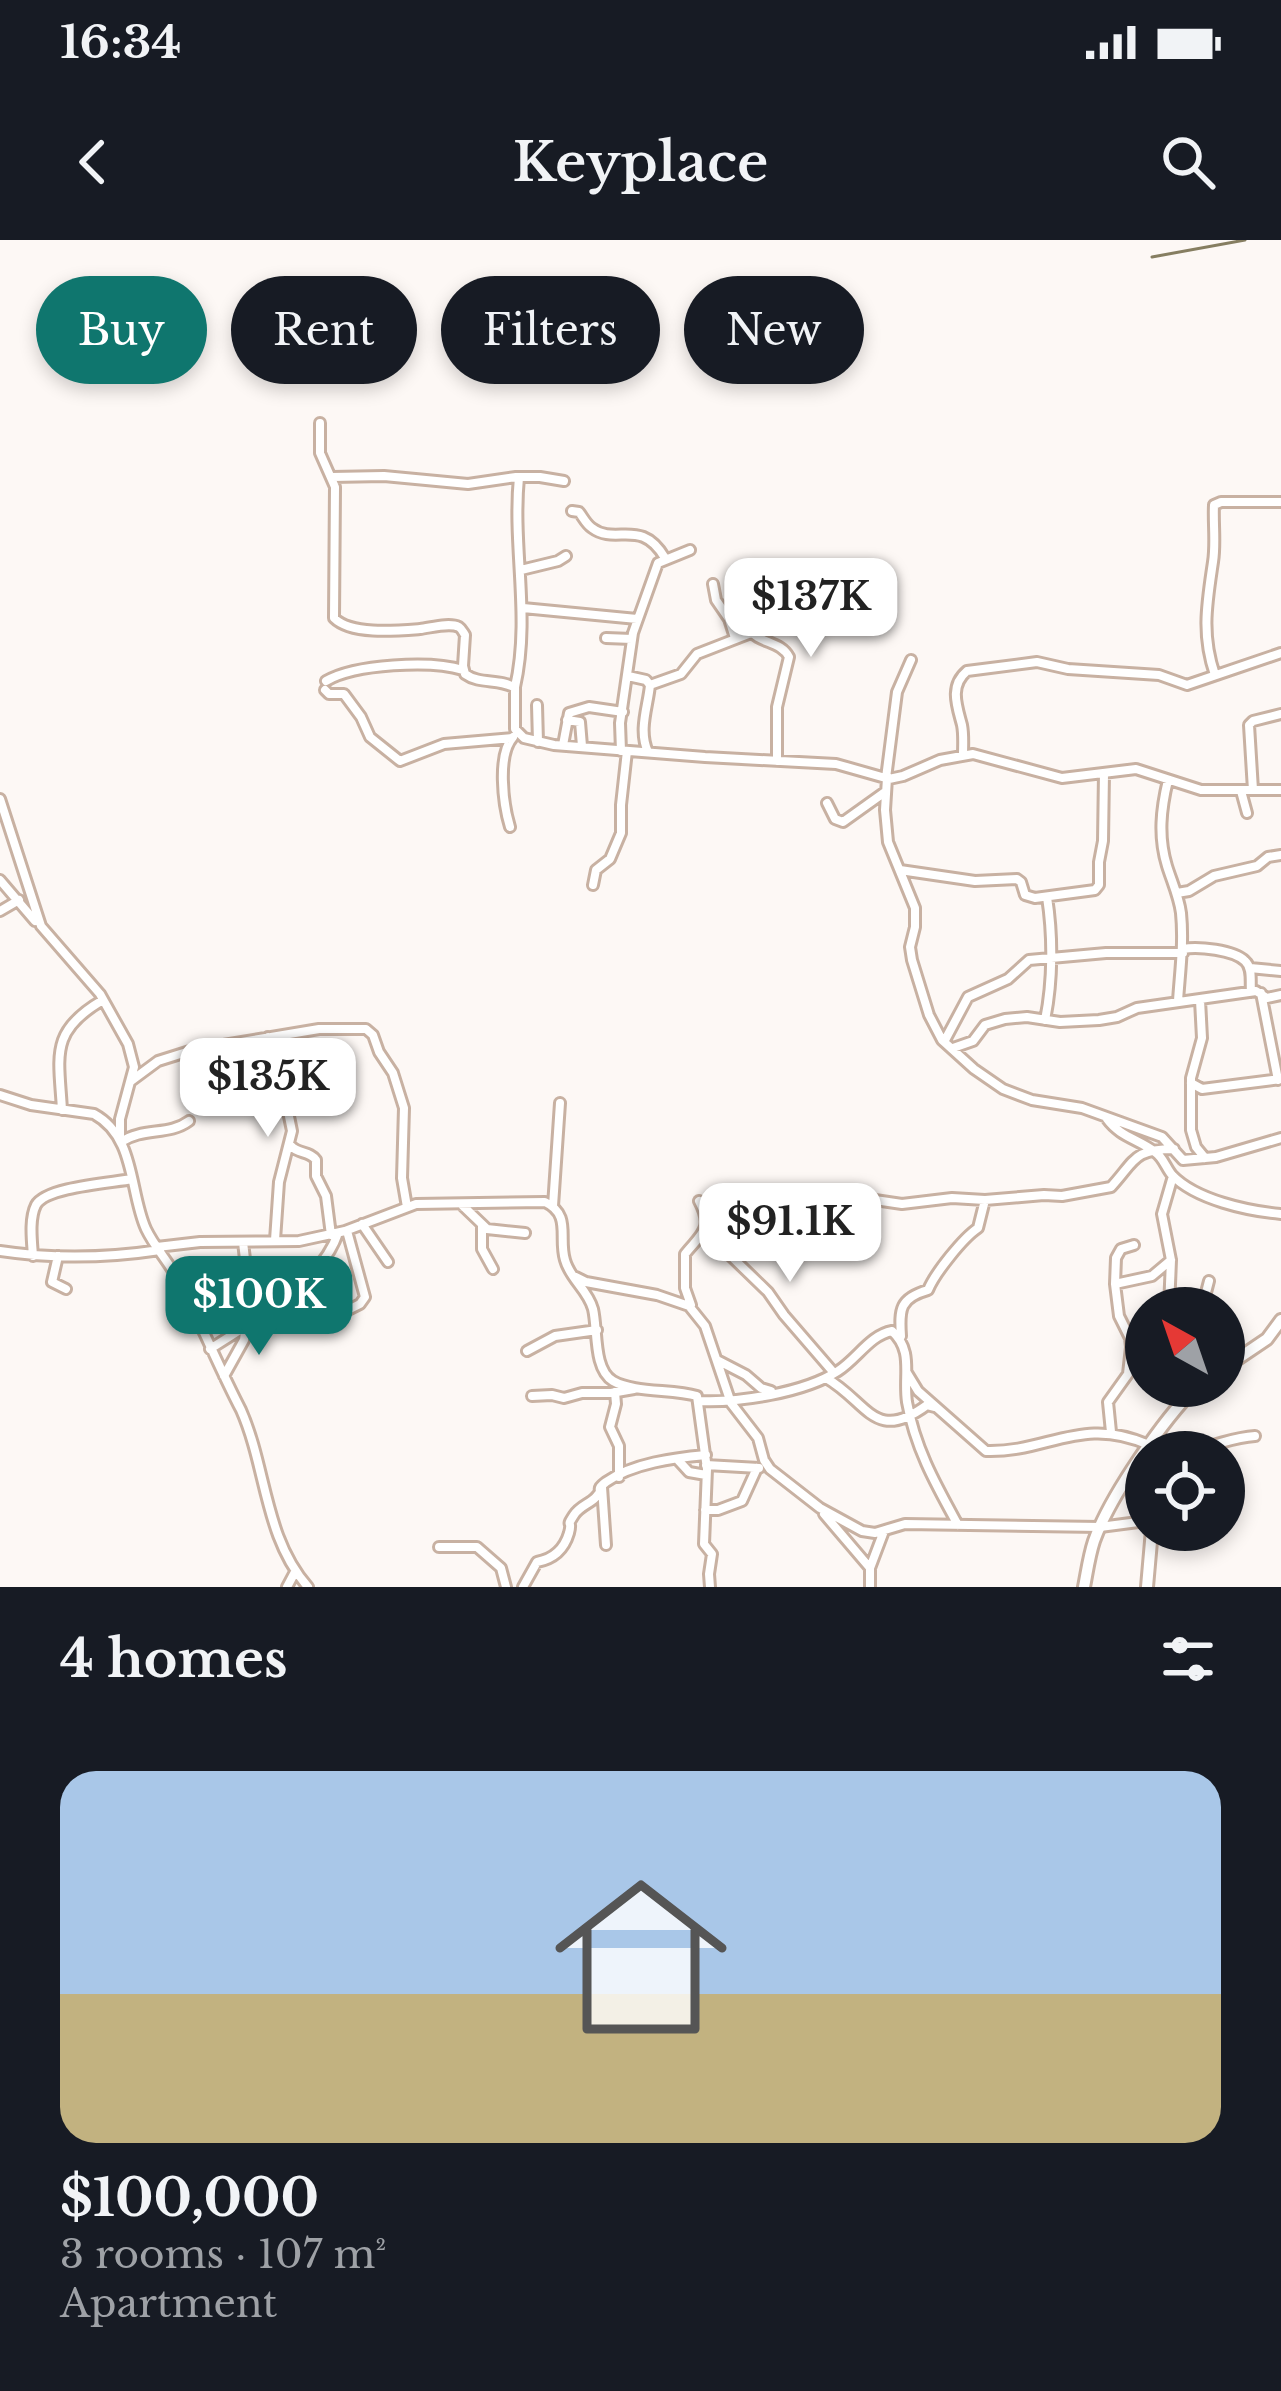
<!DOCTYPE html>
<meta charset="utf-8">
<style>
body{margin:0;font-family:"Libre Baskerville",serif;background:#20242c;color:#f1f3f6;height:100vh;display:flex;flex-direction:column;font-size:45px;white-space:nowrap}
*{box-sizing:border-box;margin:0}
p{font-size:39px;color:#9ea1a6}
.icon{flex:none;width:66px;height:66px;fill:none;stroke:currentColor;stroke-width:2;stroke-linecap:round;stroke-linejoin:round}
.map{position:relative;height:1347px;overflow:hidden}
.drawer{display:flex;flex-direction:column;background:#171b24;flex:1}
.drawer>*{flex:none}
.hud{position:absolute;left:36px;top:36px;width:1209px;height:108px;display:flex;gap:24px}
.needle{width:78px;rotate:320deg}
.fabs{position:absolute;left:1125px;top:1047px;display:grid;gap:24px}
.fabs a{display:grid;place-items:center;width:120px;height:120px;border-radius:50%;background:#171b24;box-shadow:0 6px 18px #0003;font-size:60px}
.price{position:absolute;translate:-50% -102px;padding:0 27px;border-radius:24px;background:#fff;color:#222;font-size:39px;line-height:78px;filter:drop-shadow(0 3px 6px #0008)}
.price::after{content:'';position:absolute;left:50%;top:72px;width:36px;height:27px;margin-left:-18px;background:inherit;clip-path:polygon(0 0,100% 0,50% 100%)}
.price.selected{background:#0f766e;color:#fff}
ul{padding:0;list-style:none}
li{display:grid;align-content:center;gap:24px;height:636px;padding:0 60px}
li+li{border-top:3px solid #363941}
li span{display:grid;place-items:center;height:372px;border-radius:36px;color:#555}
li>.icon{margin-inline-start:auto}
span .icon{width:216px;height:216px;fill:#fffc;stroke-width:1}
li b{font-size:51px}
h2{display:flex;justify-content:space-between;align-items:center;height:144px;padding:0 60px;font-size:51px}
.chip{padding:0 42px;border-radius:54px;background:#171b24;box-shadow:0 6px 18px #0003;font-size:42px;line-height:108px}
.chip.selected{background:#0f766e;color:#fff}
.status{display:flex;justify-content:space-between;align-items:center;height:84px;padding:0 60px;background:#171b24;direction:ltr}
.status svg{height:33px;fill:currentColor}
header{display:flex;justify-content:space-between;align-items:center;height:156px;padding:0 60px;background:#171b24;font-size:54px;font-weight:600}
.map>svg:first-child{display:block}
.lines{fill:none;stroke-linecap:round;stroke-linejoin:round}
.stream{stroke:#867e61;stroke-width:3}
.street-casing{stroke:#c8b1a2;stroke-width:14}
.secondary-casing{stroke:#c8b1a2;stroke-width:16}
.street{stroke:#fff;stroke-width:8}
.secondary{stroke:#fff;stroke-width:10}
</style>
<div class="status"><b>16:34</b><svg viewBox="0 0 49 12"><path d="M0 12V9h3v3zM5 12V6h3v6zM10 12V3h3v9zM15 12V0h3v12zM26 1h20v11H26zM47 4h2v5h-2z"/></svg></div>
<header><svg class="icon" aria-label="back" viewBox="0 0 24 24"><path d="M15 5l-7 7 7 7"/></svg>Keyplace<svg class="icon" aria-label="search" viewBox="0 0 24 24"><circle cx="10" cy="10" r="6"/><path d="M15 15l6 6"/></svg></header>
<div class="map">
<svg width="1281" height="1347" viewBox="0 0 1281 1347">
<rect width="100%" height="100%" fill="#fdf8f5"/>
<g class="lines">
<!-- stream -->
<path class="stream" d="M1152 17 1245 0"/>
<defs>
<path id="street" d="M320 183V213L335 247 334 378C351 395 395 391 420 389 430 388 449 382 459 387 462 389 463 392 465 395L463 426 465 434C480 445 500 438 515 448V489L524 498 554 505 705 517 836 524 889 539 903 536 940 520 973 514 1062 538 1136 529 1201 550H1281
M332 237 384 236 468 244 516 237H540L564 241
M572 271 579 272C583 277 586 284 592 288 616 306 641 277 665 318
M521 330 558 321 566 316
M752 337 747 369 748 389C760 404 781 401 789 417L777 467V521
M713 344 716 360 729 379 735 398
M523 368 637 379
M606 398 632 399
M1215 435C1201 394 1207 363 1213 322 1216 303 1213 284 1214 265L1221 262H1281
M628 436 646 440 650 445C648 467 638 490 648 512
M326 441C355 424 431 420 463 430
M650 445 681 434 697 414 751 393
M515 447C531 377 512 308 519 237
M325 450 329 454H344L361 477 370 497 400 521 444 504 512 498
M537 465 538 502
M567 480 580 482 582 506
M563 505 569 473 589 467 623 472
M621 511 620 483 633 393 658 323 690 310
M963 515C963 506 964 495 962 485 957 466 949 446 967 431L1037 422 1068 429 1159 435 1187 445 1281 413
M886 538 897 452 911 420
M887 538 885 570 888 602 915 668V687L910 707 912 720 929 775 942 800 974 829 1003 849 1032 860 1082 868 1162 897 1183 920 1216 917 1281 898
M1168 540C1161 569 1158 597 1167 626 1172 642 1179 657 1181 673 1184 703 1180 731 1178 761
M1253 550 1249 485 1253 481 1281 474
M1241 551 1247 573
M0 559 41 686 100 754 128 804 134 827 120 879V899
M827 563 835 579 843 582 885 552
M510 587C503 564 497 515 513 497
M900 630 975 641 1017 639 1021 642 1025 655 1035 658 1095 650 1099 645V622L1103 601 1104 533
M0 640 35 681
M593 645 596 630 610 619 621 593V565L627 511
M1177 653 1189 651 1214 636 1257 626 1268 617 1281 615
M0 671 19 660
M1183 709C1198 706 1234 710 1245 721 1253 728 1250 742 1251 752
M1250 728 1281 731
M1261 753 1278 840
M1200 760 1202 798 1191 838V890L1196 907 1205 918
M1045 780C1053 741 1053 696 1047 657
M268 797 280 833 292 891 279 942 275 1000
M944 802 968 757 1008 739 1029 720 1106 713H1183
M953 808 973 801 985 785 1005 779 1027 777 1060 782 1099 780 1117 777 1137 768 1256 751 1267 758 1281 755
M131 841 158 821 193 810 319 789H366L373 795 379 812 393 833 404 868 402 938 407 967
M1191 843 1202 849 1281 839
M0 855 31 865 94 874C136 897 129 951 146 989 154 1006 167 1020 176 1036 200 1080 218 1126 241 1170 267 1229 264 1297 308 1347
M62 870C59 816 49 791 103 760
M1107 879C1120 897 1138 899 1155 912 1163 917 1166 928 1172 935 1196 960 1248 971 1281 974
M121 902C143 887 169 896 189 881
M291 906C298 914 310 911 316 920V936L326 956 331 995
M811 963 875 960 902 964 952 958 985 960 1044 955 1062 956 1111 947C1135 921 1133 909 1174 909
M462 965 487 989 525 993
M553 966 560 863
M362 984 388 1022
M482 986V1009L493 1029
M705 991 768 1052 784 1075 834 1133
M243 1002 246 1028 260 1037
M157 1007 200 1002 299 1001 345 991 416 964 545 962C572 975 558 997 565 1020 570 1039 588 1050 593 1069 598 1090 593 1129 613 1141 634 1153 672 1149 697 1156L707 1229 704 1304 712 1314 709 1334 710 1347
M0 1011C52 1019 107 1018 160 1010
M33 1016C32 1001 29 979 36 965 46 947 111 943 132 939
M58 1016 52 1042 66 1049
M227 1036 241 1037 250 1032
M576 1037 586 1042 657 1055 689 1066 705 1086 731 1163 758 1198 764 1220 770 1229 820 1268 862 1291 875 1293 905 1284 1100 1287 1146 1281
M1115 1044 1152 1036 1171 1020
M691 1065 685 1048V1014C701 994 714 989 699 961
M1169 1068 1171 1020 1162 974 1173 936
M1202 1068 1209 1041
M346 1071 360 1064 365 1057 347 991
M901 1096C899 1069 900 1058 928 1050 935 1033 963 998 978 988L985 960
M210 1109C253 1081 321 1044 338 993
M527 1111 555 1096 597 1090
M717 1120 746 1135 761 1148 771 1151
M907 1133 918 1151 986 1211C1047 1213 1082 1175 1149 1205
M224 1136 244 1100 246 1085
M826 1138C868 1162 874 1204 927 1165L935 1167
M615 1152 616 1164 610 1187 619 1206V1237
M532 1156 552 1155 564 1158 582 1153H611L634 1149
M698 1161C738 1163 804 1153 838 1131 857 1119 870 1095 892 1091 914 1111 903 1135 907 1162 915 1208 936 1245 958 1285
M1111 1192 1108 1162 1128 1134 1131 1107 1130 1098 1119 1076 1115 1044 1116 1018 1121 1009 1134 1005
M1171 1212C1185 1205 1198 1209 1213 1205 1228 1201 1239 1197 1255 1196
M678 1220 689 1232 706 1235
M706 1225 759 1228
M1224 1237 1227 1234
M602 1247 606 1305
M705 1270H718L742 1261 757 1228
M824 1274 870 1328
M439 1307H477L501 1328 506 1347
M287 1347 295 1332
M523 1347 537 1322C553 1319 564 1310 569 1293 573 1278 565 1289 574 1275 580 1266 589 1264 595 1258 606 1247 593 1252 606 1242 633 1223 674 1218 706 1215
M870 1347V1328L884 1291"/>
<path id="secondary" d="M1224 1128 1267 1099 1281 1080
M1084 1347C1087 1332 1089 1316 1094 1301 1110 1256 1163 1180 1197 1146
M1147 1347 1152 1290"/>
</defs>
<!-- street casing -->
<use href="#street" class="street-casing"/>
<!-- secondary casing -->
<use href="#secondary" class="secondary-casing"/>
<!-- street -->
<use href="#street" class="street"/>
<!-- secondary -->
<use href="#secondary" class="secondary"/>
</g>
</svg>
<div class="fabs">
<a><svg class="needle" viewBox="-14 -14 28 28"><path d="M0-13l5 13h-10z" fill="#e53935"/><path d="M0 13l5-13h-10z" fill="#9ea1a6"/></svg></a>
<a><svg class="icon" aria-label="locate" viewBox="0 0 24 24"><circle cx="12" cy="12" r="6"/><path d="M12 2v4M12 18v4M2 12h4M18 12h4"/></svg></a>
</div>
<b class="price" style="left:811px;top:420px">$137K</b>
<b class="price" style="left:268px;top:900px">$135K</b>
<b class="price" style="left:790px;top:1045px">$91.1K</b>
<b class="price selected" style="left:259px;top:1118px">$100K</b>
<div class="hud">
<a class="chip selected">Buy</a>
<a class="chip">Rent</a>
<a class="chip">Filters</a>
<a class="chip">New</a>
</div>
</div>
<section class="drawer">
<h2>4 homes<svg class="icon" aria-label="filters" viewBox="0 0 24 24"><path d="M4 7h16M4 17h16"/><circle cx="9" cy="7" r="2"/><circle cx="15" cy="17" r="2"/></svg></h2>
<ul>
<li><span style="background:linear-gradient(#a9c7e8 60%,#c2b280 0)"><svg class="icon" aria-label="home" viewBox="0 0 24 24"><path d="M3 11l9-7 9 7M6 9v11h12V9"/></svg></span><div><b>$100,000</b><p>3 rooms · 107 m²</p><p>Apartment</p></div></li>
</ul>
</section>
